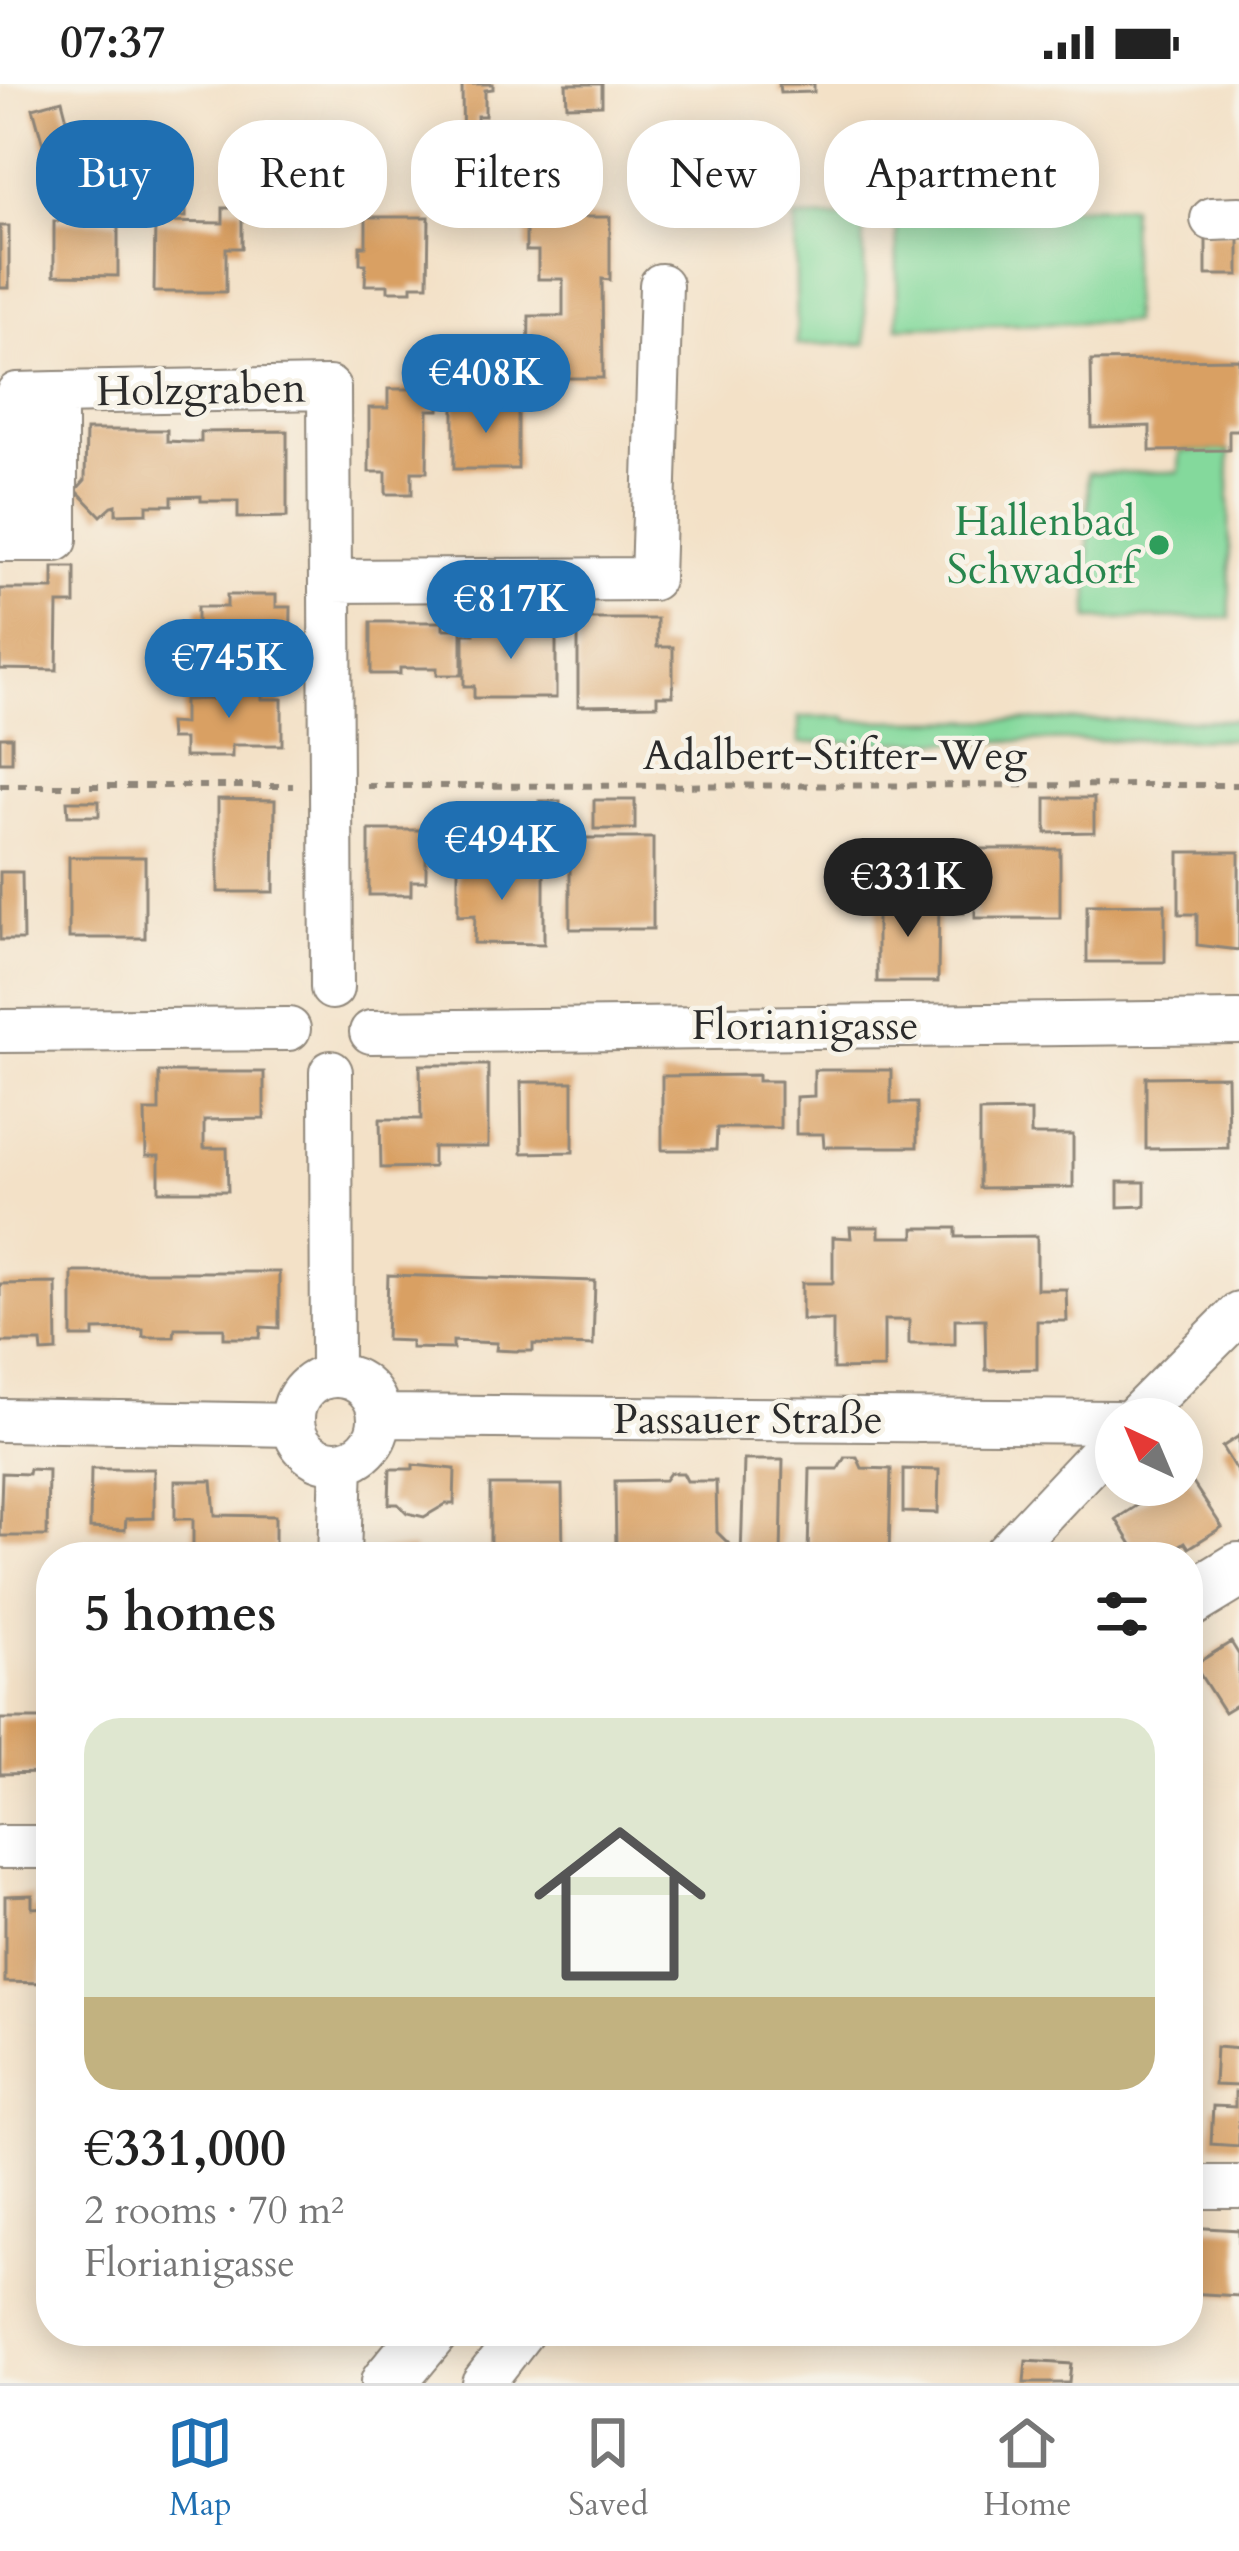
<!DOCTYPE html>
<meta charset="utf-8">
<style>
body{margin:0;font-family:Cardo,serif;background:#f2f2f2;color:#222;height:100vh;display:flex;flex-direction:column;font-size:45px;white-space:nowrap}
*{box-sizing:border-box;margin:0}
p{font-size:39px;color:#767676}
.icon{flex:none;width:66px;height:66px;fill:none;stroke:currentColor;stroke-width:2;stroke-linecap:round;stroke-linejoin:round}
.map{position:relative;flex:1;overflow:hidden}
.sheet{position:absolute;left:36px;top:1458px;width:1167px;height:804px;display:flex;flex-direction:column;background:#fff;border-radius:48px;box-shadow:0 6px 30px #0003}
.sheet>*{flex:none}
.top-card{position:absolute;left:36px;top:36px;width:1167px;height:108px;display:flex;gap:24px}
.needle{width:78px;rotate:316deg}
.buttons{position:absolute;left:1095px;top:1314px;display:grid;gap:24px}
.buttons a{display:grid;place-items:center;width:108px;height:108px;border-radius:50%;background:#fff;box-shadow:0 6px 30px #0003;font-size:60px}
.price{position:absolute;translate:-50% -102px;padding:0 27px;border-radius:42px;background:#1f6fb2;color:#fff;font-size:39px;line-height:78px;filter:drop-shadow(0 3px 6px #0008)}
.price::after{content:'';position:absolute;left:50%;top:72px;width:36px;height:27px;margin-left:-18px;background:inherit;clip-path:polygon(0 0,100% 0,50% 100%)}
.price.selected{background:#222;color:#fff}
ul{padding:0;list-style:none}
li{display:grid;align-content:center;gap:24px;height:636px;padding:0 48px}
li span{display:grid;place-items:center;height:372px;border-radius:36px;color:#555}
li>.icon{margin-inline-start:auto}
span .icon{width:216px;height:216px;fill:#fffc;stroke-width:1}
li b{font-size:51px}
h2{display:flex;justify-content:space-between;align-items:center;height:144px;padding:0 48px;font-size:51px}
.chip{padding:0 42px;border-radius:48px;background:#fff;box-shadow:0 6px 30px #0003;font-size:42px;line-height:108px}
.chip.selected{background:#1f6fb2;color:#fff}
.status{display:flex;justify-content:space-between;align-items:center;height:84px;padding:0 60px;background:#fff;direction:ltr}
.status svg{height:33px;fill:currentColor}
.tab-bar{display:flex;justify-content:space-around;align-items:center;height:168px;border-top:3px solid #e0e0e0;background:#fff;font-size:33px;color:#767676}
.tab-bar a{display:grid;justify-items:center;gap:6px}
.tab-bar .selected{color:#1f6fb2}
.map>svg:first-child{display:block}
.green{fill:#84d99c;stroke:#588264;stroke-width:3}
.building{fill:#d9a064}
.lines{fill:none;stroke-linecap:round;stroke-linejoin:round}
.minor-casing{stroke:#8f8679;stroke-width:46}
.major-casing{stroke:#8f8679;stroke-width:58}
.path{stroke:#8f8679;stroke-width:6;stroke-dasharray:9 9;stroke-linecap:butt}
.minor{stroke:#fff;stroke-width:42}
.major{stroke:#fff;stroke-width:54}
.leisure-dot{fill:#2e9e5b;stroke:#f7f3e8;stroke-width:4.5}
.labels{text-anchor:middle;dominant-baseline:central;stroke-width:9;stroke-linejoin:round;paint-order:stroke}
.street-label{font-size:42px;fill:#2b2b2b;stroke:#f7f3e8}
.leisure-label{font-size:42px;fill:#27864d;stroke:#f7f3e8;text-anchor:end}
</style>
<div class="status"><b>07:37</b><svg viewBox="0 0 49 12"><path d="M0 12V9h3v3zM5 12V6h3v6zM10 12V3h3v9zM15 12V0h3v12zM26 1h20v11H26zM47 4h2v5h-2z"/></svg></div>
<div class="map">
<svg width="1239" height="2299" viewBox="0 0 1239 2299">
<rect width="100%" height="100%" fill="#f7f3e8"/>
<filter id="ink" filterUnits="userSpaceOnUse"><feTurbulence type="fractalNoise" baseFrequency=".00833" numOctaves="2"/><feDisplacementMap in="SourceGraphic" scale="24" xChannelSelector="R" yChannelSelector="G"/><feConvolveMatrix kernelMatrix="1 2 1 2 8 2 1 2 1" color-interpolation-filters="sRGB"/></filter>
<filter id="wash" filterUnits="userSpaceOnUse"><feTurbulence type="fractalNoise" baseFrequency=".004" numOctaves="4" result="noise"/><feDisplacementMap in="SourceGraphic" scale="48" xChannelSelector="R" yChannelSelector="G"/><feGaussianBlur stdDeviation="2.7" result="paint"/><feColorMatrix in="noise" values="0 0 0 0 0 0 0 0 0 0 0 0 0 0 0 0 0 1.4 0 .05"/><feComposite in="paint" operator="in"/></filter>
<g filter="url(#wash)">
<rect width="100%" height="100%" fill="#f3e1c7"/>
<!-- green -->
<path class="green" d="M1130 122 1132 238 898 243 896 127Z
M863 133 866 260 797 261 795 134Z
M1229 366 1230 534 1089 535 1088 389 1179 388 1180 367Z
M799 633H846L847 637 1239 636V655L799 659Z"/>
<g id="blocks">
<!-- building -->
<path class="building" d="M462 0H493V5L485 6V32H477L478 84H463Z
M566 0H602V21L567 22Z
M779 0H814V8L780 9Z
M62 16 74 63 46 71 33 24Z
M151 111 186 112V133L150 132Z
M223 124H242V164H226V208H154L155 138 223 139Z
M366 133H429L428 201H412V207H388V201H365L366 180H360V162H366Z
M526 133H610V196L602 195 603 294H528L529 232H563V195H538V167H526Z
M54 137H118V192L54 191Z
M0 142H9V204H0Z
M1206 149 1239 150V191H1206Z
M1239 275V346H1229V366L1150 367V342L1092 344 1091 277Z
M388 305H440L439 326H428L427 388H412V410H386V388H369V324H388Z
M454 319H518V385H454Z
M86 346H167V357L187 358H201V348L287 347V433L238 434V417H201V412L172 413V421H147V429L116 430V421L112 422 101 432 76 406 85 396Z
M53 483H75V520H58L57 586 0 585V505H53Z
M227 511H276V523H291L290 583H229L228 565 215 552H197V523H227Z
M578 535H657V563H673V612H657V621L578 622Z
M371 538H443V545H462V591H437V584H400V590H371Z
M474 543H556V614H474V602H464V550H474Z
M214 598H262V615H282V661H232V673H184V655H170L169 639 184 640V616L214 615Z
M0 653H12V678H0Z
M1046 714H1094V748L1046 749Z
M218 715 275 716 274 808H218Z
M594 716H635V745H594Z
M67 717H99V732H68Z
M540 717H560V747H539Z
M369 746H454V774H426V797H411V811H369Z
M570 754H653V845H570Z
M975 765H1060V834H975Z
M1179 768H1239V866L1197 861V830H1179Z
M69 773H145V854H69Z
M458 776H486V786H544V860L474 859 475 831 458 832Z
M0 788H22L23 856H0Z
M945 794H964V829H944Z
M877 815H939L938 898H877Z
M1165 820V878H1087V821Z
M420 981H488V1063H433V1083L381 1084 380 1035H421Z
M814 986H891V1019H917V1063H824L823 1050H796V1013L814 1012Z
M159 988H264V1035L204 1036V1064H227L228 1107H159V1072H146L145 1027H159Z
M758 991V997H780V1044H717L716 1066H662V992Z
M1227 992 1228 1064 1146 1065V993Z
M521 998H573V1068L522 1069Z
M1031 1027V1051H1073V1103L979 1104V1028Z
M1118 1098H1145V1122L1118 1123Z
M850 1143H879V1153H914V1144H956V1153L1037 1152V1205H1066L1067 1237H1037V1285L986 1286 985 1235H955V1260H909V1236H884V1284L833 1285V1236H802V1199H833V1153L851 1154Z
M72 1188H279V1244L261 1243 260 1254H224V1244H175L174 1253H143V1245L94 1246V1253H72Z
M388 1191 595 1197 593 1262 533 1260V1267H515L496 1266 497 1259 453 1257V1265L411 1264V1257L386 1256Z
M56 1199 57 1267 42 1268 41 1258H0V1200Z
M1239 1352V1391L1222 1363Z
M845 1373H857L862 1384 891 1385 889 1472 808 1471 810 1385H838Z
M744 1376H783L781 1473H741Z
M413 1381 455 1385 454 1420H446L424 1433 407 1429 398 1420H389L390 1385H413Z
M29 1385 48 1386 47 1452H0L2 1389 28 1390Z
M91 1385H154V1434L126 1435 125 1446 90 1444Z
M903 1385 939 1386 938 1429 903 1428Z
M670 1389H683L687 1397H716L717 1448 730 1461 722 1473H708L702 1462 616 1463 615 1397 665 1396Z
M1187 1390 1222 1443 1189 1464 1185 1458 1162 1473H1140L1116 1435 1169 1401H1182V1393Z
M175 1397H212L215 1431 275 1432V1473H193V1435H175Z
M490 1401H562L563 1473H490Z
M414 1464 413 1473H379V1466Z
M1231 1558 1239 1571V1619L1224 1628 1194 1581Z
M0 1635H43V1689L0 1690Z
M32 1811V1824L51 1823V1880H42V1899L5 1898V1812Z
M1216 1963 1239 1965V2002L1214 2001Z
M1235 2008H1239V2062L1211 2060 1213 2022 1235 2023Z
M1188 2143 1239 2146V2212L1188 2209Z
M1026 2277 1071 2280 1069 2299H1024Z"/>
</g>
</g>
<g filter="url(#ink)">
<use href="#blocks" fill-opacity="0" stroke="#8f8679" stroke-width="3"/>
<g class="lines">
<defs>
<path id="minor" d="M1212 135 1239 134
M0 456H56V309L329 304 332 904
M17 456V310L56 309
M331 497 652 495 661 201
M0 947 289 945
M371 948 1239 938
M331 988 332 1292
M293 1335a43 43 0 1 1 86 0a43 43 0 1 1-86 0Z
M380 1332 1116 1338
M1133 1335 1239 1229
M0 1336 293 1341
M339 1473 342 1378
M1002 1473 1116 1352
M0 1763H51
M1188 2103H1239
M483 2299 523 2247"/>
<path id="major" d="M1188 1517 1239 1486
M388 2299 431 2247"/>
</defs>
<!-- minor casing -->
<use href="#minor" class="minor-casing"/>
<!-- major casing -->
<use href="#major" class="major-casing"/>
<!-- path -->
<path class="path" d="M0 702H293
M367 702 1239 701"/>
<!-- minor -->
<use href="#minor" class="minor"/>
<!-- major -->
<use href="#major" class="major"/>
</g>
</g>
<!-- markers -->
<circle class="leisure-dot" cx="1159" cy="461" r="12"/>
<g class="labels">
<!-- street labels -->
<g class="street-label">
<text transform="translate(201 306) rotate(-1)">Holzgraben</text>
<text x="835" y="671">Adalbert-Stifter-Weg</text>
<text x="805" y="941">Florianigasse</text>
<text x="748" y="1335">Passauer Straße</text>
</g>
<!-- leisure labels -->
<g class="leisure-label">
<text x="1135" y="437">Hallenbad<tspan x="1135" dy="48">Schwadorf</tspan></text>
</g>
</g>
</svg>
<div class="buttons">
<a><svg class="needle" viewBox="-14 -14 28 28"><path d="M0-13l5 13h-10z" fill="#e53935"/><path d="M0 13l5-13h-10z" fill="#767676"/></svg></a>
</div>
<b class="price" style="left:486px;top:352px">€408K</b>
<b class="price" style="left:511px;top:578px">€817K</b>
<b class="price" style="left:229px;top:637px">€745K</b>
<b class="price" style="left:502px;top:819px">€494K</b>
<b class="price selected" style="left:908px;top:856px">€331K</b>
<div class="top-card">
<a class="chip selected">Buy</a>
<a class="chip">Rent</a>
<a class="chip">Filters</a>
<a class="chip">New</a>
<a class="chip">Apartment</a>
</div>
<section class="sheet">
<h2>5 homes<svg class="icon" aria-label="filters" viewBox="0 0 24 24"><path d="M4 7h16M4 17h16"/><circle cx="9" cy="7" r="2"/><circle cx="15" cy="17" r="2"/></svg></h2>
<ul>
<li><span style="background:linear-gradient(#dfe7d0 75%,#c2b280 0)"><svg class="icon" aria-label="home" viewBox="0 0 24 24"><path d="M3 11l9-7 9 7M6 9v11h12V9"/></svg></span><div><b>€331,000</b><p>2 rooms · 70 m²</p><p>Florianigasse</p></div></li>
</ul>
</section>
</div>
<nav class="tab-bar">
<a class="selected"><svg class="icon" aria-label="map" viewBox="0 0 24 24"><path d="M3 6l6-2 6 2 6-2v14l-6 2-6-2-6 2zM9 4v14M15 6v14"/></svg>Map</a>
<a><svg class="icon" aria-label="saved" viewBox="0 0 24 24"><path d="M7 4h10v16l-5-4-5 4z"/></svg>Saved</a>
<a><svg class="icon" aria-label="home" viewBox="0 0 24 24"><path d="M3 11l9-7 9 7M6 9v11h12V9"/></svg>Home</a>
</nav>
